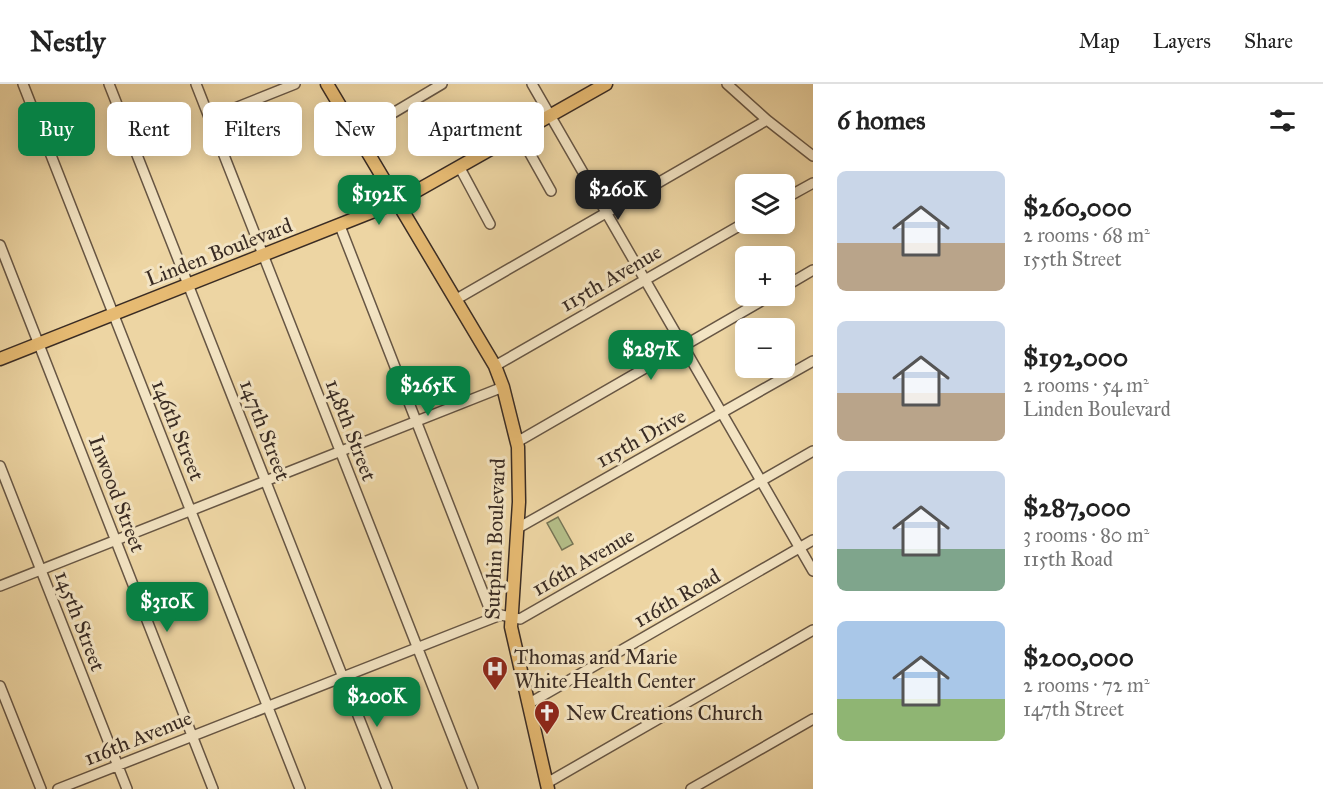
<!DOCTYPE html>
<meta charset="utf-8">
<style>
body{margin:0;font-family:"IM FELL Great Primer",serif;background:#f2f2f2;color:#222;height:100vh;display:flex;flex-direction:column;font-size:22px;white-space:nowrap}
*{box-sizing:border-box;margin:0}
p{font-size:20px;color:#767676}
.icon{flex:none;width:33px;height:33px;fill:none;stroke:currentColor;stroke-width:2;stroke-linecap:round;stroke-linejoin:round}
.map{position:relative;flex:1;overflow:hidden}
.sheet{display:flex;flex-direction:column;background:#fff;width:510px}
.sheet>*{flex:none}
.top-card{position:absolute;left:18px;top:18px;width:570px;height:54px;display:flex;gap:12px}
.tools{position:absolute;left:735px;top:90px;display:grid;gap:12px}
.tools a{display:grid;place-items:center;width:60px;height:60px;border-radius:9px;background:#fff;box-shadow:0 3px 15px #0003;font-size:30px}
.price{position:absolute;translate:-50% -51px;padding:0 14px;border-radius:12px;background:#0b8043;color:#fff;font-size:20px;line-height:39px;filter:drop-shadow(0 2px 3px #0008)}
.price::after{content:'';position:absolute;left:50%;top:36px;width:18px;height:14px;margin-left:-9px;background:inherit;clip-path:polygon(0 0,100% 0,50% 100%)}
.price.on{background:#222;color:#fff}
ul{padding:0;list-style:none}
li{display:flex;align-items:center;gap:18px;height:150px;padding:0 24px}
li span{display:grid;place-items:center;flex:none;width:168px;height:120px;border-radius:9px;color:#555}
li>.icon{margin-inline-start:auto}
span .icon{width:72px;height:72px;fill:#fffc;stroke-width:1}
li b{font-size:26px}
h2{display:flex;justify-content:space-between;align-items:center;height:72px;padding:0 24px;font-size:26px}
.chip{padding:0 21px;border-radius:9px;background:#fff;box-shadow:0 3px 15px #0003;font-size:21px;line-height:54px}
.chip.on{background:#0b8043;color:#fff}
header{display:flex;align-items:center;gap:36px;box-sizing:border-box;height:84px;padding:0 30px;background:#fff;border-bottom:2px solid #e0e0e0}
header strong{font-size:28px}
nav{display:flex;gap:33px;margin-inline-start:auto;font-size:21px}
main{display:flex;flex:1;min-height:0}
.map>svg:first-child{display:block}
.green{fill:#b4be88;stroke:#777556;stroke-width:1.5}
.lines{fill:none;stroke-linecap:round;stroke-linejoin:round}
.minor-casing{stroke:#675644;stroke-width:12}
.major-casing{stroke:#3a2c24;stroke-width:15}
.minor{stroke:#f3e4c3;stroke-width:9}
.major{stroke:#e6ba72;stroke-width:12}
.labels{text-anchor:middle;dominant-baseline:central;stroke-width:6;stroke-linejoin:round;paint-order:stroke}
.street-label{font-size:21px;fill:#3a2c24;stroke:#f3e4c3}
.poi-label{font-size:21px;fill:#3a2c24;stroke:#f3e4c3;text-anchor:start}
</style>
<header>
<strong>Nestly</strong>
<nav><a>Map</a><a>Layers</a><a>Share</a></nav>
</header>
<main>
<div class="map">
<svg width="813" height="705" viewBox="0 0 813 705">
<rect width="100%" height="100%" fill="#edd5a3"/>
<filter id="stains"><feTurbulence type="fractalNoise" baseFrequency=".00333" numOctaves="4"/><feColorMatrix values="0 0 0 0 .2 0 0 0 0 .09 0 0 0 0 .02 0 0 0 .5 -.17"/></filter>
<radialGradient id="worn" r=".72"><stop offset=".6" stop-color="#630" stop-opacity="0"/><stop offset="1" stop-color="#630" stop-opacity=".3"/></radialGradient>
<!-- green -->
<path class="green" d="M558 433 573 460 562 466 547 439Z"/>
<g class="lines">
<defs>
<path id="minor" d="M23 0 300 705
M109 0 387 705
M196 0 473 705
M532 0 813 487
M727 0 767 36 813 72
M210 34 295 0
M519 50 551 107
M356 51 442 0
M460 84 490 140
M784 115 813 99
M340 142 493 534
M0 161 213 705
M784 203 813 186
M455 216 767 36
M495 282 746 138
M517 358 770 212
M0 382 127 705
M518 444 813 277
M0 502 503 303
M0 602 41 705
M528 620 813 456
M547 699 813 546
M58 705 493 534 501 531 520 535 813 367
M691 705 813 635"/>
<path id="major" d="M327 0 495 282 503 303 518 363 519 418 511 543 548 705
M0 275 397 118 606 0"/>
</defs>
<!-- minor casing -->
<use href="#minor" class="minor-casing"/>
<!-- major casing -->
<use href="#major" class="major-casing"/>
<!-- minor -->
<use href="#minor" class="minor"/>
<!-- major -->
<use href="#major" class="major"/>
</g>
<!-- icons -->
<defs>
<symbol id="hospital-pin" viewBox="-11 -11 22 30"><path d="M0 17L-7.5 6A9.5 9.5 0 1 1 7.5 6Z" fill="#8f2418" stroke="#f3e4c3"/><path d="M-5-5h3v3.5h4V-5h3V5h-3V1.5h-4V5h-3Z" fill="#fff"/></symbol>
<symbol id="church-pin" viewBox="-11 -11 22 30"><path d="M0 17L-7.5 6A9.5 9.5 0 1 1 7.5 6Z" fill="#8f2418" stroke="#f3e4c3"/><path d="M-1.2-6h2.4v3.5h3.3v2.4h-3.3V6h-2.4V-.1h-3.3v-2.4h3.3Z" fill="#fff"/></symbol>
</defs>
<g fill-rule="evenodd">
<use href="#hospital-pin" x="480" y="570" width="30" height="40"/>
<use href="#church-pin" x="532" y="614" width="30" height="40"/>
</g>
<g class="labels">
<!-- street labels -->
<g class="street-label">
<text transform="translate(219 168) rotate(-21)">Linden Boulevard</text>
<text transform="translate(611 194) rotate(-30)">115th Avenue</text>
<text transform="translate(178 346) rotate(68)">146th Street</text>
<text transform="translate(265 346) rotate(69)">147th Street</text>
<text transform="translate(351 346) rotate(69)">148th Street</text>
<text transform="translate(641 354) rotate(-29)">115th Drive</text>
<text transform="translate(117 410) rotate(69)">Inwood Street</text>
<text transform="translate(495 455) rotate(-88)">Sutphin Boulevard</text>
<text transform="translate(583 478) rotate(-30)">116th Avenue</text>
<text transform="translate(677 514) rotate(-30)">116th Road</text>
<text transform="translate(80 537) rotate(69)">145th Street</text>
<text transform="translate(138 654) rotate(-22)">116th Avenue</text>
</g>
<!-- poi labels -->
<g class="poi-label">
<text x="514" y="573">Thomas and Marie<tspan x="514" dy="24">White Health Center</tspan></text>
<text x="566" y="629">New Creations Church</text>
</g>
</g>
<rect width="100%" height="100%" filter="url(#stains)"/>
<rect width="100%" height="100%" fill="url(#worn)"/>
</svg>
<div class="tools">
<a><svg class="icon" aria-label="layers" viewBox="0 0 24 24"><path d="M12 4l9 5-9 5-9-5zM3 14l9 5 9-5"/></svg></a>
<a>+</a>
<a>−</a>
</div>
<b class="price on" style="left:618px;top:137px">$260K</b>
<b class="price" style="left:379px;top:142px">$192K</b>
<b class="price" style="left:651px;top:297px">$287K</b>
<b class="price" style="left:428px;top:333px">$265K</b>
<b class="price" style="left:167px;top:549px">$310K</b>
<b class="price" style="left:377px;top:644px">$200K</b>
<div class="top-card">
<a class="chip on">Buy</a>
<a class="chip">Rent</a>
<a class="chip">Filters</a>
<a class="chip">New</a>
<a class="chip">Apartment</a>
</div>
</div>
<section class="sheet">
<h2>6 homes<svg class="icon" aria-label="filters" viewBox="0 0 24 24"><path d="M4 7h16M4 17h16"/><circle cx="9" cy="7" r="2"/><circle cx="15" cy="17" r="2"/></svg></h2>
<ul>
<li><span style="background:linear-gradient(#c9d6e8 60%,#b9a48a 0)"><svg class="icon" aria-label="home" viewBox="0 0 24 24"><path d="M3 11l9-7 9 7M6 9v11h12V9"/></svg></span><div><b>$260,000</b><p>2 rooms · 68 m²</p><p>155th Street</p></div></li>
<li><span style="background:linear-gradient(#c9d6e8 60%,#b9a48a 0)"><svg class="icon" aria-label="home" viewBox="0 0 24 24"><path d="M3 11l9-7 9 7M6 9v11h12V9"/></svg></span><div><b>$192,000</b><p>2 rooms · 54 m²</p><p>Linden Boulevard</p></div></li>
<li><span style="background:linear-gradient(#c9d6e8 65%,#7fa58c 0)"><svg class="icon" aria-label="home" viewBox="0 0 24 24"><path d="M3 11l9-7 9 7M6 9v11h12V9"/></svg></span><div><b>$287,000</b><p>3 rooms · 80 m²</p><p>115th Road</p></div></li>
<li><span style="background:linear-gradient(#a9c7e8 65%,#8fb573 0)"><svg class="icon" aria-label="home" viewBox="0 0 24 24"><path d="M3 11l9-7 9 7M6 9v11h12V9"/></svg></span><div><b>$200,000</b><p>2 rooms · 72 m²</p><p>147th Street</p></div></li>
</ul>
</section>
</main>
